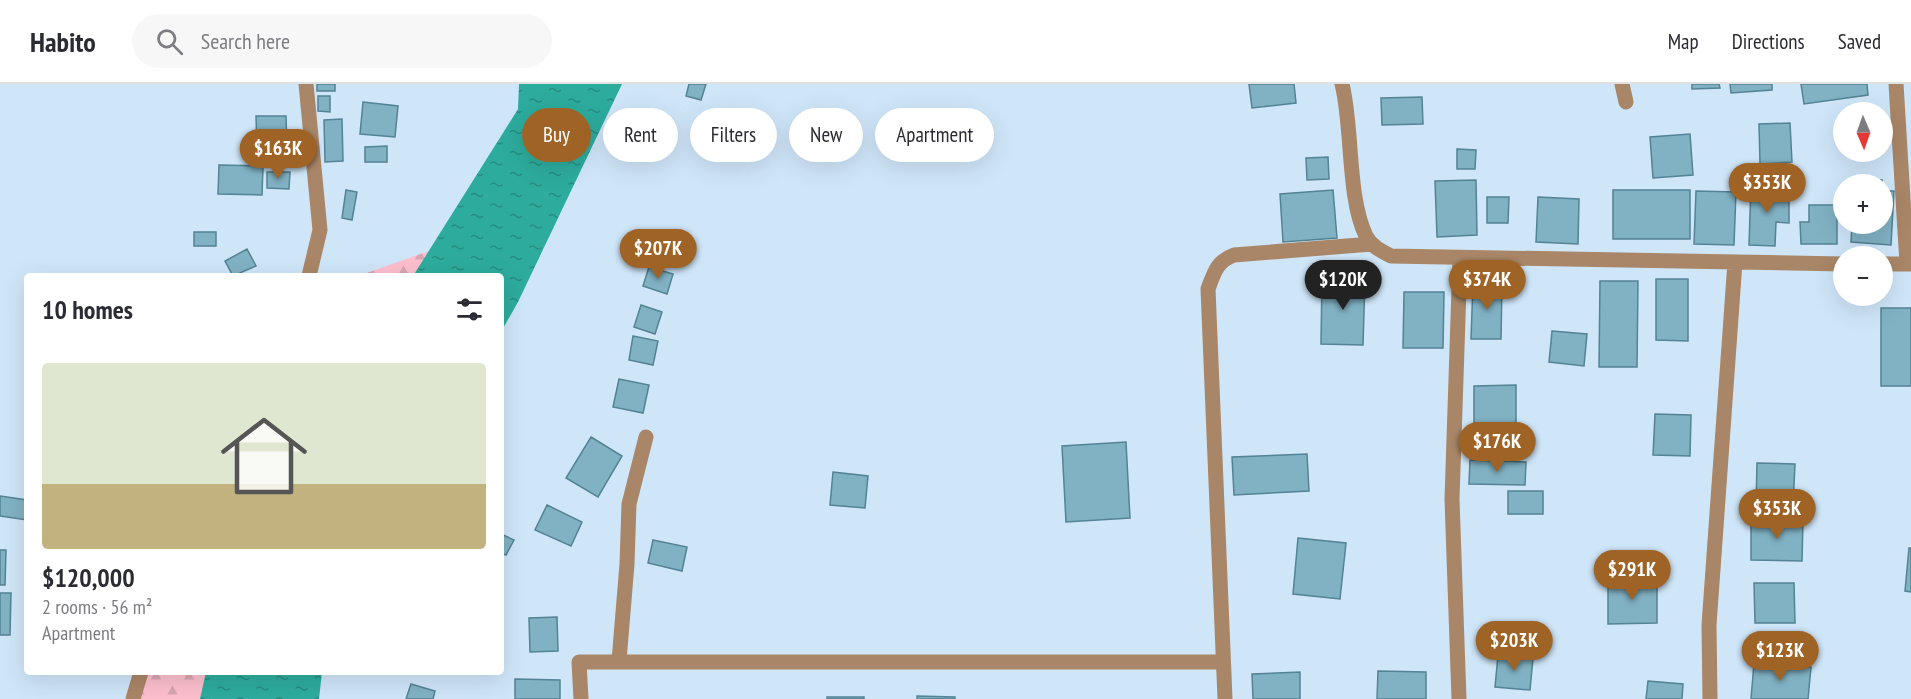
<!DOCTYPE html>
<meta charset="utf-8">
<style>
body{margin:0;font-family:"PT Sans Narrow",sans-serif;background:#f7f7f7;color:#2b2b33;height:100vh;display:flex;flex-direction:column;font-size:22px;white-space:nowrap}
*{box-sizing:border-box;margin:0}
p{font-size:20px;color:#7c7c81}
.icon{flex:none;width:33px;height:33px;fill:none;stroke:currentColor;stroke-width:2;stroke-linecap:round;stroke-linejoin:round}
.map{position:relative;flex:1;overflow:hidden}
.panel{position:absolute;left:24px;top:189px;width:480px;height:402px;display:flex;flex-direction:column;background:#fff;border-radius:6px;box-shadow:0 6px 24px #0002}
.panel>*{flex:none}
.top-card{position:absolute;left:522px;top:24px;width:570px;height:54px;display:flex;gap:12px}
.needle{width:39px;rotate:178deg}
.tools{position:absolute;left:1833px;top:18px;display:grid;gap:12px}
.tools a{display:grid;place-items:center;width:60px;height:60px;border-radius:50%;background:#fff;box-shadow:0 6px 24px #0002;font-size:30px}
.price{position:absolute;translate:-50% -51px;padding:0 14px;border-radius:21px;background:#9f6425;color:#fff;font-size:20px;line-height:39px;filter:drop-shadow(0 2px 3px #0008)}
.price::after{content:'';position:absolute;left:50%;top:36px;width:18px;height:14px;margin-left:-9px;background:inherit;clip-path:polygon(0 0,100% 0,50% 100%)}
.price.selected{background:#222;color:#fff}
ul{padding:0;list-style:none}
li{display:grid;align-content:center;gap:12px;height:318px;padding:0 18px}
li+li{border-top:2px solid #e1e1e2}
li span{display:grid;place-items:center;height:186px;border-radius:6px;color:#555}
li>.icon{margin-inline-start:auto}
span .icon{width:108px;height:108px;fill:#fffc;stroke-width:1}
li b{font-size:26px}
h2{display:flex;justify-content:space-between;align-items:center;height:72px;padding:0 18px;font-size:26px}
.pill{padding:0 21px;border-radius:27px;background:#fff;box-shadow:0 6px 24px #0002;font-size:21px;line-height:54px}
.pill.selected{background:#9f6425;color:#fff}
header{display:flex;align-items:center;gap:36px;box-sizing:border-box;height:84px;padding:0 30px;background:#fff;border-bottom:2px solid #e1e1e2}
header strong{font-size:28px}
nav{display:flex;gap:33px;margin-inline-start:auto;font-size:21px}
.search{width:420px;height:54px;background:#f7f7f7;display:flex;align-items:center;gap:15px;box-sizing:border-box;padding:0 21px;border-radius:33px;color:#7c7c81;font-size:22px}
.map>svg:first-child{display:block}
.forest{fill:url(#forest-firs)}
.water{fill:url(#water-ripples)}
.building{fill:#81b2c4;stroke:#538394;stroke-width:1.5}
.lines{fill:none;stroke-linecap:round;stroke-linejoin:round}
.minor{stroke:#a98667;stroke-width:15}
</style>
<header>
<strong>Habito</strong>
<div class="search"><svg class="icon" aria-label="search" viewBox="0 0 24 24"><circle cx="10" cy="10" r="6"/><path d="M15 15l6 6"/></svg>Search here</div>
<nav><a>Map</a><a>Directions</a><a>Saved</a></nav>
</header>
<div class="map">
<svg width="1911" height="615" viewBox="0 0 1911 615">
<defs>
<pattern id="forest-firs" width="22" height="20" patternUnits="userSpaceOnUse" patternTransform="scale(1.5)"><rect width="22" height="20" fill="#fdbfce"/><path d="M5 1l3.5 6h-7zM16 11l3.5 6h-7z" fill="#d9a5b2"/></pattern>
<pattern id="water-ripples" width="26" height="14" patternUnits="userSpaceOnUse" patternTransform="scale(1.5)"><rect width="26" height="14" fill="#2dac9d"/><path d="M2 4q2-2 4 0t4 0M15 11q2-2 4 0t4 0" fill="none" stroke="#268d81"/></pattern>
</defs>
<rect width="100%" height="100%" fill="#cfe6f9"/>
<!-- forest -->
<path class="forest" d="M429 167 413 192H358Z
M141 588H206L200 615H133Z"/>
<!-- water -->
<path class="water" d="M519 0H622L518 218 501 248V192H413L518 25Z
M206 588H322L319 615H200Z"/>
<!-- building -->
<path class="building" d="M317 0H335V7H317Z
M689 0H706L701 16 686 12Z
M1249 0H1294L1296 19 1252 24Z
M1692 0H1719L1720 4 1692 5Z
M1730 0H1772V6L1731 9Z
M1801 0H1867L1868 11 1804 20Z
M318 12H330V28L318 27Z
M1422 13 1423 40 1382 41 1381 14Z
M363 18 398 22 395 53 360 50Z
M256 32H286L287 67 257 68Z
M342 35 343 77 325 78 324 36Z
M1790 39 1792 78 1760 80 1759 40Z
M1690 50 1693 91 1653 94 1650 53Z
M387 62V78H365V63Z
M1457 65 1476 66 1475 85H1457Z
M1328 73 1329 95 1307 96 1306 74Z
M219 81 263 82 262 111 218 110Z
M267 88H290L289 105 267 104Z
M1855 95 1882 96V100H1854Z
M1476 96 1477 151 1437 153 1435 97Z
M1751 101H1776V109H1789V139L1776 138 1775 162 1749 161Z
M346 106 357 108 352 136 342 134Z
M1333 106 1337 154 1283 158 1280 110Z
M1613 106H1690V155H1613Z
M1696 107 1736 108 1734 161 1694 160Z
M1882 107H1894L1891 161 1851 158 1852 140H1882Z
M1487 113H1509L1508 139H1487Z
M1538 113 1579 115 1578 160 1536 158Z
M1809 121H1837V160H1801L1800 138H1809Z
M194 148H216V162H194Z
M247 165 256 182 233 192 225 177Z
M649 183 673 190 667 210 643 202Z
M1322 194 1365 195 1363 261 1321 260Z
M1656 195H1688V257L1656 256Z
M1600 197H1638L1637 283H1599Z
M1473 199 1502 200 1501 255H1471Z
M1404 208H1444L1443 264H1403Z
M641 221 662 228 655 250 634 243Z
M1881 224H1911V302H1881Z
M1552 247 1587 250 1584 282 1549 278Z
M633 252 658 257 653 281 629 276Z
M619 295 649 301 643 329 613 323Z
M1516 301V367H1474V302Z
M1655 330 1691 331 1690 372 1653 371Z
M591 353 622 372 598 413 566 394Z
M1126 358 1130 434 1066 438 1062 362Z
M1307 370 1309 407 1234 411 1232 373Z
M1470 376 1526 378 1525 401 1469 400Z
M1757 379 1795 380 1793 422 1756 420Z
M833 388 868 392 865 424 830 421Z
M1508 407H1543V430H1508Z
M0 412 27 416V436L0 432Z
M547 421 582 438 571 462 535 446Z
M1751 435 1803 436 1802 477 1751 476Z
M501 450 514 456 506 471 501 469Z
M1298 454 1346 459 1340 515 1293 510Z
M653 456 687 463 682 487 648 479Z
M1909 464H1911V508L1905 507Z
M0 466H6L5 501H0Z
M1608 495H1657V539L1608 540Z
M1754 499H1794L1795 539H1755Z
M0 509H11L10 551H0Z
M557 533 558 567 530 568 529 534Z
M1498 571 1533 574 1530 606 1495 603Z
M1754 579 1811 583 1808 615H1751Z
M1378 587 1426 588V615H1377Z
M1300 588V615H1253L1252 590Z
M515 595 560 596V615H515Z
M1648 597 1683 600 1682 615H1646Z
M411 600 435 607 433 615H406Z
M917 612 955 613V615H917Z
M827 613H864V615H827Z"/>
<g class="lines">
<!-- minor -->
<path class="minor" d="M306 0 320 146 309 192
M1342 0C1353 44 1347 113 1366 152 1371 162 1381 167 1391 172L1844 180
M1622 0 1626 18
M1896 0 1907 180
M1882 180H1911
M619 577 627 480 629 420 646 353
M133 615 141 588
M581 615 579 578H1223
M1225 615 1208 205C1214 189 1217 177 1234 171L1372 160
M1459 615 1452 415 1460 174
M1710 615 1709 541 1735 178"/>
</g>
</svg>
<div class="tools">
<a><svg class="needle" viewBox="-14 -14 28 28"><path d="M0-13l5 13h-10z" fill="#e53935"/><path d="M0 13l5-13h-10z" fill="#7c7c81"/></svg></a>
<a>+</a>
<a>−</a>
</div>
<b class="price" style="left:278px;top:96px">$163K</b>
<b class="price" style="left:1767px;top:130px">$353K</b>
<b class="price" style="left:658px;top:196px">$207K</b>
<b class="price selected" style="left:1343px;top:227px">$120K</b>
<b class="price" style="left:1487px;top:227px">$374K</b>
<b class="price" style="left:1497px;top:389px">$176K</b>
<b class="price" style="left:1777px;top:456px">$353K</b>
<b class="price" style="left:1632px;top:517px">$291K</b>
<b class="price" style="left:1514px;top:588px">$203K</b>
<b class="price" style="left:1780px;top:598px">$123K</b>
<div class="top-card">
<a class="pill selected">Buy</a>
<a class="pill">Rent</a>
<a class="pill">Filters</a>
<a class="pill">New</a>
<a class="pill">Apartment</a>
</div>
<section class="panel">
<h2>10 homes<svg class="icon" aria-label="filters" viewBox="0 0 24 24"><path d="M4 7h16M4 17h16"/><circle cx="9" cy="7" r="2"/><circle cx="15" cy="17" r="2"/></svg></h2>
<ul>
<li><span style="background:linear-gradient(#dfe7d0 65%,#c2b280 0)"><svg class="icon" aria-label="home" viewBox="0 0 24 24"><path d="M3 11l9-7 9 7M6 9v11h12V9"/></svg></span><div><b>$120,000</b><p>2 rooms · 56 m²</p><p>Apartment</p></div></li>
</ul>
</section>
</div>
